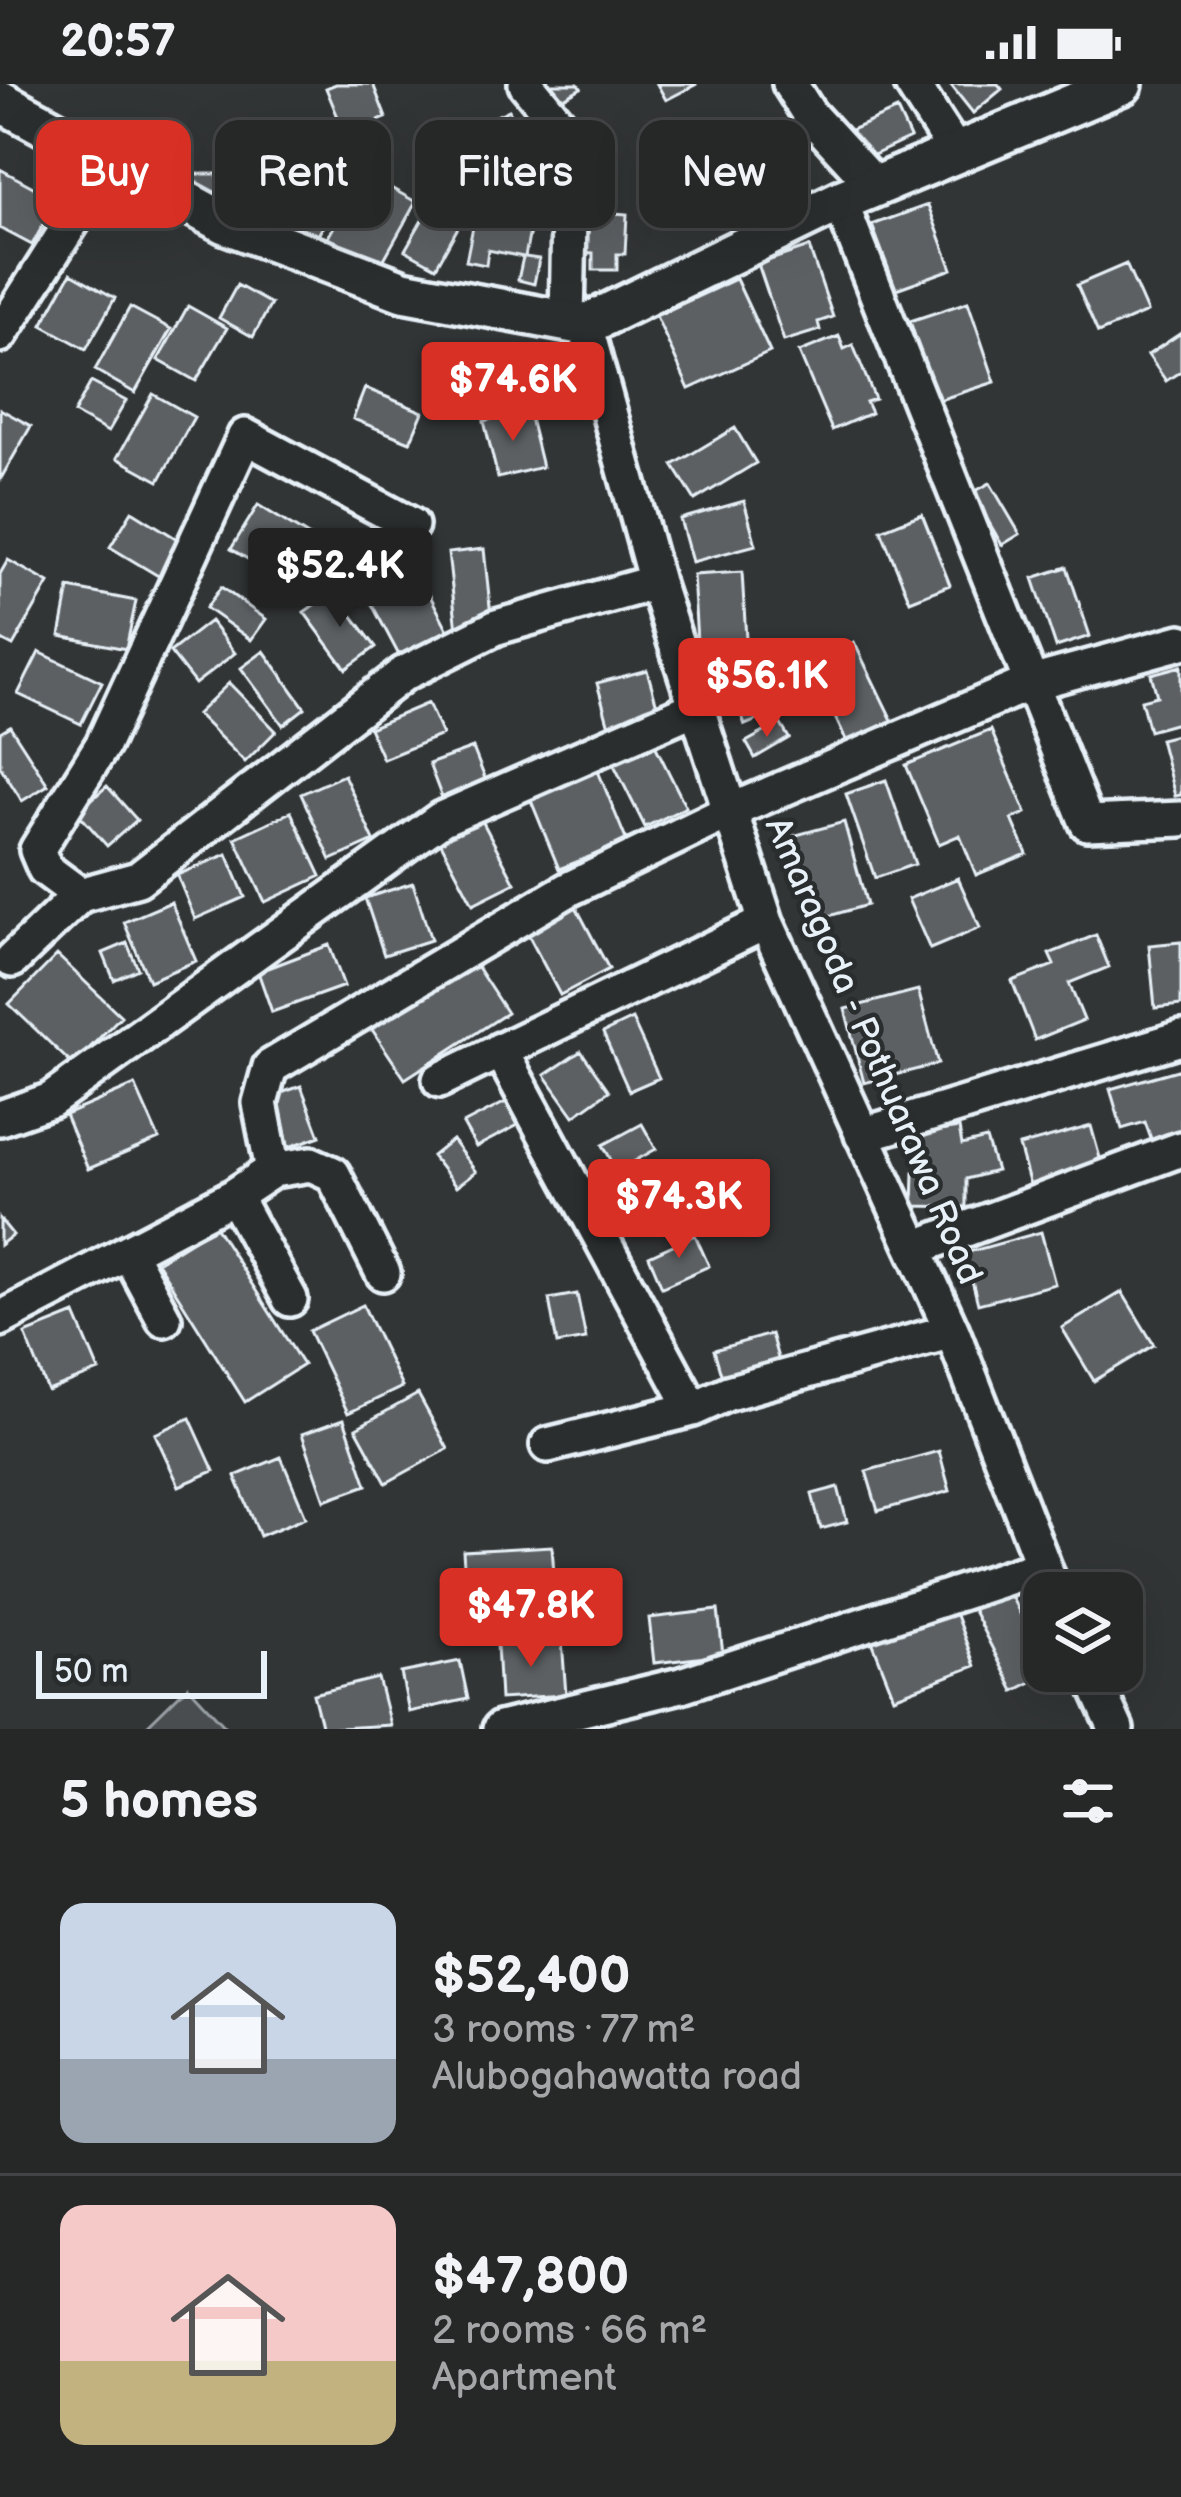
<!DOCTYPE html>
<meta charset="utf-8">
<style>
body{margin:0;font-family:"Balsamiq Sans",sans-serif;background:#2e3030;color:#f1f3f6;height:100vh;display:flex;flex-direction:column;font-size:45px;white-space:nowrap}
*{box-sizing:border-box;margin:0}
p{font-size:39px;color:#a4a6a8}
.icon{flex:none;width:66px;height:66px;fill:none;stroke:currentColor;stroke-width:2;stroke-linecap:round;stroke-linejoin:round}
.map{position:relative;height:1645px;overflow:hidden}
.panel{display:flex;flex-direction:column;background:#262828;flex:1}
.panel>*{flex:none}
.guide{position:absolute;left:36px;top:36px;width:1110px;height:108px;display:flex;gap:24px}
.tools{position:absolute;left:1023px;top:1488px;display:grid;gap:24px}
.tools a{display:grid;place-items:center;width:120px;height:120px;border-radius:24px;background:#262828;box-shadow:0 12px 48px #0002,0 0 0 3px #424445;font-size:60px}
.scale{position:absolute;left:36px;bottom:30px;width:231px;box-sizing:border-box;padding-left:12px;border:6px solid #e8f1f8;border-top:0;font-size:33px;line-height:42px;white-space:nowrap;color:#e8f1f8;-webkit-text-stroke:9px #2a2d2e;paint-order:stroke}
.price{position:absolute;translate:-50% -102px;padding:0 27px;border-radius:12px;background:#d93025;color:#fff;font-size:39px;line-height:78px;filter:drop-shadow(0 3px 6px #0008)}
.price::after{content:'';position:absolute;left:50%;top:72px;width:36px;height:27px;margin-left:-18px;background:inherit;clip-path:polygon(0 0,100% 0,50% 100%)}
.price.on{background:#222;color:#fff}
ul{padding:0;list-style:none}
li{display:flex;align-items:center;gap:36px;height:300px;padding:0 60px}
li+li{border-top:3px solid #424445}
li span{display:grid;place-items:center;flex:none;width:336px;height:240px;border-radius:24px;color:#555}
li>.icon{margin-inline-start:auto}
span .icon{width:144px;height:144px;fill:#fffc;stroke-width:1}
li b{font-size:51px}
h2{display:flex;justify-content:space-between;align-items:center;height:144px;padding:0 60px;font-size:51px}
.chip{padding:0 42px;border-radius:24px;background:#262828;box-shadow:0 12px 48px #0002,0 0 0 3px #424445;font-size:42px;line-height:108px}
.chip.on{background:#d93025;color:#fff}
.status{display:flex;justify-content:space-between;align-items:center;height:84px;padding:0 60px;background:#262828;direction:ltr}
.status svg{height:33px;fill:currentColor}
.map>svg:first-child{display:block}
.green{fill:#494d4f;stroke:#989fa4;stroke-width:3}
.building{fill:#5c6063;stroke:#e8f1f8;stroke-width:3}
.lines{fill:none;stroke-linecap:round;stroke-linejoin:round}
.minor-casing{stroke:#e8f1f8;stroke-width:42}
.major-casing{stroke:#e8f1f8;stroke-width:48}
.minor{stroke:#2a2d2e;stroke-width:33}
.major{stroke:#2a2d2e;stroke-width:39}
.labels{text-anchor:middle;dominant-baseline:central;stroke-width:9;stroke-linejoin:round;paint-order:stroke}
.street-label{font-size:36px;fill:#e8f1f8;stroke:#2a2d2e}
</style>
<div class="status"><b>20:57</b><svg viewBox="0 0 49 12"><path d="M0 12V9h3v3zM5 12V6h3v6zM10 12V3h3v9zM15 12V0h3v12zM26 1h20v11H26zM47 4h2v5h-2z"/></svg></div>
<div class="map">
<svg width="1181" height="1645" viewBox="0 0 1181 1645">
<rect width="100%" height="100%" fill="#323536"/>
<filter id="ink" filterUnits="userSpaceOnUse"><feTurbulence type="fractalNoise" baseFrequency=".00833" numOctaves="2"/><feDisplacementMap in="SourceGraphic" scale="24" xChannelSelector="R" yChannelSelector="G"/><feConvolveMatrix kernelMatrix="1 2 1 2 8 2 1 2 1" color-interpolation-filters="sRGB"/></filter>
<g filter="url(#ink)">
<!-- green -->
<path class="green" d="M188 1602 228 1645H144Z"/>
<!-- building -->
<path class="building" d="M336 0H373L386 34 345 50 326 4Z
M544 0H578L581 4 555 19Z
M657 0H697L666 16Z
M950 0H998L1002 5 973 29Z
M509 26 530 69 483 93 461 49Z
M897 26 910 54 865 75 851 46Z
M256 59 297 81 263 140 223 118Z
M313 73 351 94 314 158 277 137Z
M0 85 57 116 32 161 0 144Z
M583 88H615V129L627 130 625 170H617V186H593V169L577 168Z
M364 89 416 118 374 193 322 164Z
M188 90H218V120H188Z
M441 103 471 120 436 183 405 166Z
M481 103 513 109 509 126 533 131 525 173 539 175 534 200 518 196 523 173 488 166 486 181 466 177Z
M928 121 952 185 896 205 872 141Z
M809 163 833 233 818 238 820 246 784 257 758 180Z
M1126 180 1147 228 1098 249 1077 201Z
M71 189 115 214 86 265 42 241Z
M736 195 770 268 689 305 656 232Z
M237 201 271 220 253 253 219 234Z
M968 218 995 298 936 317 910 237Z
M188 222 227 244 196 297 158 276Z
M130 223 171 245 135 309 95 286Z
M1181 249V287L1166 297 1148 271Z
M839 252 844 265 853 261 875 315 866 318 871 329 832 346 799 268Z
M561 285 577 309 562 318 547 294Z
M91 298 126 317 108 348 74 329Z
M365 304 423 328 410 358 353 335Z
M153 310 194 333 159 397 117 374Z
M0 325 31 342 0 396Z
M528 326 542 383 498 394 484 337Z
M735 344 756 379 695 416 673 381Z
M990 399 1020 450 1002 461 972 409Z
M744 417 756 461 692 478 680 435Z
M258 421 318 458 291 501 231 465Z
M132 427 182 458 160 493 110 463Z
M922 430 950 501 910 517 881 446Z
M484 465 492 542 457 546 448 469Z
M8 476 49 499 13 562 0 555V490Z
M415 483 450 550 401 575 366 509Z
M1067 483 1090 552 1056 563 1033 494Z
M742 488 747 572 698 574 693 491Z
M221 503 266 535 251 556 206 524Z
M69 504 136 517 126 565 60 552Z
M334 507 376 563 346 585 304 528Z
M210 537 235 569 195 600 170 568Z
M854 558 892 636 847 658 809 580Z
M264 567 305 624 283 641 241 584Z
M39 568 102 598 81 640 18 610Z
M1181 582V638L1149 647 1141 616 1157 612 1151 590Z
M647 586 660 632 610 646 597 599Z
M229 599 276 647 245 678 197 630Z
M775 603 784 625 745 641 736 618Z
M428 619 442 651 383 675 369 644Z
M780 639 789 654 755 674 746 658Z
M10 642 48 701 22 717 0 682V648Z
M991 646 1026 729 1012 735 1027 770 976 791 960 751 939 760 906 681Z
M1181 650V711L1175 712 1160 655Z
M653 657 686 723 645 743 612 677Z
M473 664 486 697 442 714 429 680Z
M598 687 627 758 559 785 530 714Z
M344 691 374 757 331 776 301 710Z
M886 696 915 780 875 794 846 710Z
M107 702 137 736 107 762 77 728Z
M477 727 515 799 473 820 435 748Z
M291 728 321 792 265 818 235 754Z
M844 738 867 821 812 837 789 753Z
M227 770 245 813 195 835 177 791Z
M958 794 980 844 930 865 908 815Z
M413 799 431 856 384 871 365 814Z
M171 818 196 877 149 897 124 838Z
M574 819 609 885 560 911 525 845Z
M1096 851 1109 883 1069 899 1084 936 1035 956 1012 897 1054 881 1049 870Z
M1181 858V921L1155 924 1149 861Z
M127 859 138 885 114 896 103 869Z
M329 861 344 902 272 928 258 888Z
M57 871 121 932 73 981 9 920Z
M473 877 507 929 405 995 371 944Z
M918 906 938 980 864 999 845 925Z
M632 935 659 994 629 1007 603 949Z
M581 967 609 1007 574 1032 545 991Z
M1181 985V1054L1154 1063 1145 1038 1122 1045 1110 1005Z
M135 1001 159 1055 88 1085 65 1031Z
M301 1002 320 1052 286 1064 267 1014Z
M506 1018 518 1041 476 1063 463 1040Z
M642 1040 656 1065 617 1087 603 1061Z
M1091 1042 1102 1081 1030 1102 1019 1062Z
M959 1044 962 1061 986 1055 996 1087 966 1095V1123L913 1122 914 1088H932L929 1080 918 1082 913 1051Z
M452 1056 476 1088 456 1103 432 1072Z
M672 1098 686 1129 639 1150 626 1118Z
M0 1135 13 1151 0 1161Z
M215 1142 303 1281 245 1318 157 1178Z
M1041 1148 1055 1200 978 1220 965 1169Z
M695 1151 709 1182 662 1203 649 1172Z
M1122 1208 1154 1261 1094 1297 1062 1244Z
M577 1210 586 1255 557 1260 549 1215Z
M363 1221 402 1303 348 1329 309 1247Z
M75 1230 99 1287 48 1307 25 1250Z
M771 1250 780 1281 723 1297 714 1266Z
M418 1310 448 1365 386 1399 356 1344Z
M190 1334 214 1387 179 1402 155 1350Z
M344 1335 367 1401 325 1416 302 1350Z
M939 1367 950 1407 878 1427 866 1387Z
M281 1373 306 1433 260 1452 235 1392Z
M838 1403 847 1438 821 1445 812 1410Z
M552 1462 555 1504 466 1510 463 1467Z
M1004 1499 1044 1575V1587L1051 1588 1014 1607 968 1517Z
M718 1526 723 1571 654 1579 649 1534Z
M954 1526 975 1582 894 1613 872 1557Z
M562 1556 566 1611 500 1615 497 1560Z
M460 1577 468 1615 409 1628 401 1589Z
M378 1594 390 1641 322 1645 313 1610Z"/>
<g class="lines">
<defs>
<path id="minor" d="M526 0 559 40 570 80 567 238
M790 0 809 30 875 102
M912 0 957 70
M840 117 1087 739 1181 735
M585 241 656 498 766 838 952 1247 1054 1509
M0 251 110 78
M80 811 45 785 37 766 103 660 245 352 411 441
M12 876 80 811 138 795 403 590 497 543 656 498
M500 966 693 1325 728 1309 952 1247
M440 996 766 838
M0 1034 51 1016 441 735 697 623
M862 1051 1181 954
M273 1086 311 1080 333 1090 383 1189
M234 1112 290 1215
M915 1164 1181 1065
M128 1168 164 1235
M0 1235 234 1112 273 1086 260 1019 270 983 569 805 728 728 1028 600 1181 558
M548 1361 693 1325
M1090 1587 1116 1645
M500 1645 681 1601 1041 1482"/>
<path id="major" d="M0 17 225 139 403 207 585 241 840 117 1122 0"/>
</defs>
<!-- minor casing -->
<use href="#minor" class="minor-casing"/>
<!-- major casing -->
<use href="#major" class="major-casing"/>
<!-- minor -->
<use href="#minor" class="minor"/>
<!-- major -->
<use href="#major" class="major"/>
</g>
</g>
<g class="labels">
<!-- street labels -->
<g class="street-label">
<text transform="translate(873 967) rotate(67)">Amaragoda - Pothuarawa Road</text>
</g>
</g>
</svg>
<div class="tools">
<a><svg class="icon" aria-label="layers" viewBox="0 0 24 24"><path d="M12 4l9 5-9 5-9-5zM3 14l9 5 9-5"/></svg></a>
</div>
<div class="scale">50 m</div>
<b class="price" style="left:513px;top:360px">$74.6K</b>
<b class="price on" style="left:340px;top:546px">$52.4K</b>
<b class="price" style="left:767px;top:656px">$56.1K</b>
<b class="price" style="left:679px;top:1177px">$74.3K</b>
<b class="price" style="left:531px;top:1586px">$47.8K</b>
<div class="guide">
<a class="chip on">Buy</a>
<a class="chip">Rent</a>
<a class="chip">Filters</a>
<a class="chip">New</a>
</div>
</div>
<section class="panel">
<h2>5 homes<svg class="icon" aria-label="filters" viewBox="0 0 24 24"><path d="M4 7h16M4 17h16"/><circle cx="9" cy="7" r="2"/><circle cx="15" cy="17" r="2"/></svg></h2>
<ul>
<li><span style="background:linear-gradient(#c9d6e8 65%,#9aa5b1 0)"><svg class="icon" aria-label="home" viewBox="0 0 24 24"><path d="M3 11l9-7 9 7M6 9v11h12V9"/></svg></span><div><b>$52,400</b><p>3 rooms · 77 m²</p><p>Alubogahawatta road</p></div></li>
<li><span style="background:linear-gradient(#f6c9c9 65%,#c2b280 0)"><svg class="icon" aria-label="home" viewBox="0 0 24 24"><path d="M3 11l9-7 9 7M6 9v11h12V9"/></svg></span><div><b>$47,800</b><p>2 rooms · 66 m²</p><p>Apartment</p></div></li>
</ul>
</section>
